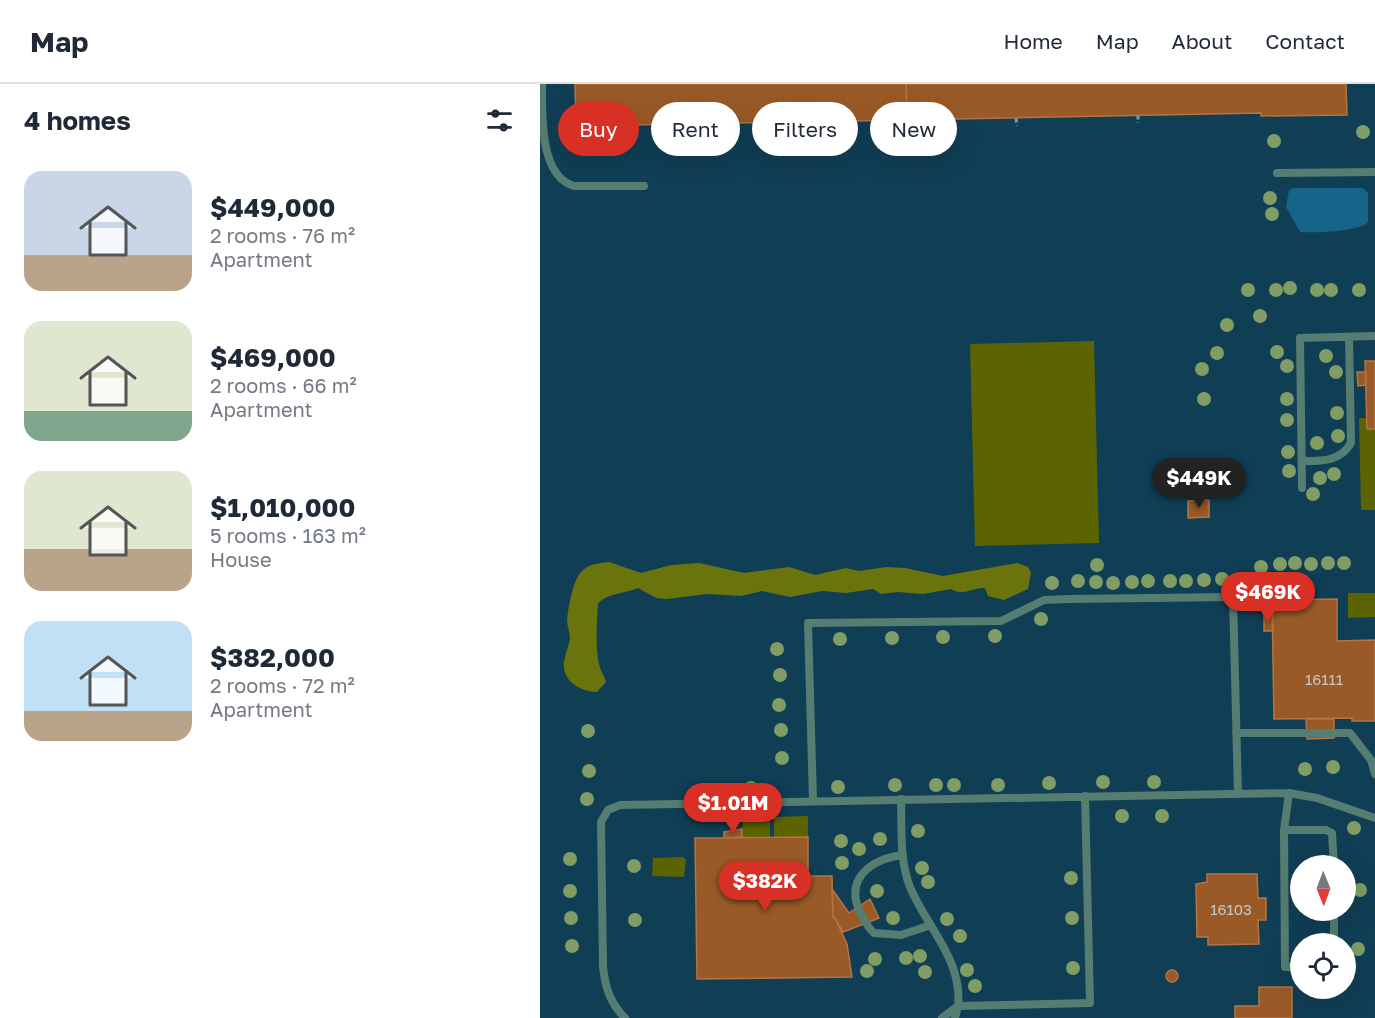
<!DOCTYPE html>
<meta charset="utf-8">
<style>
body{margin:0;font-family:"Golos Text",sans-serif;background:#f6f6f7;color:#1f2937;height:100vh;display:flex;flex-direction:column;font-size:22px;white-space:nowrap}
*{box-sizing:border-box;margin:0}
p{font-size:20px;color:#747a83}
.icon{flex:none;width:33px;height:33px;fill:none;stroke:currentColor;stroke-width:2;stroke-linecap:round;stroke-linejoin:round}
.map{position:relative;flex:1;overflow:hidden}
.side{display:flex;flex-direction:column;background:#fff;width:540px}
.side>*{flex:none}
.hud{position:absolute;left:18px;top:18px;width:570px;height:54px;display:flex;gap:12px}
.needle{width:39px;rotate:179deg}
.fabs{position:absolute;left:750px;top:771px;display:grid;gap:12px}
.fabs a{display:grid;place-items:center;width:66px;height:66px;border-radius:50%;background:#fff;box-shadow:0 6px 24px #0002;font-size:30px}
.price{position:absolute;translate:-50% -51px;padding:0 14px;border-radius:21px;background:#d93025;color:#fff;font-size:20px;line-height:39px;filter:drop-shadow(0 2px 3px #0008)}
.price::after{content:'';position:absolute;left:50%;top:36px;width:18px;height:14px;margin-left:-9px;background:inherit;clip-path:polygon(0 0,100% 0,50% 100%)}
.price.current{background:#222;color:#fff}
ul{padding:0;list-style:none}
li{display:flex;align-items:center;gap:18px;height:150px;padding:0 24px}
li span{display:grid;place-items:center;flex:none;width:168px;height:120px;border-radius:18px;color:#555}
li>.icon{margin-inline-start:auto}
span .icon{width:72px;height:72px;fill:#fffc;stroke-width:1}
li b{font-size:26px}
h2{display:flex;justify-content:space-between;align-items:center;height:72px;padding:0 24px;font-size:26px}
.chip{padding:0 21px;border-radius:27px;background:#fff;box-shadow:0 6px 24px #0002;font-size:21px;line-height:54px}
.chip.current{background:#d93025;color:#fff}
header{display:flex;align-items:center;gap:36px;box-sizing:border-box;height:84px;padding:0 30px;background:#fff;border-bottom:2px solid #e0e1e3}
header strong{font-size:28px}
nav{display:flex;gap:33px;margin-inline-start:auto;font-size:21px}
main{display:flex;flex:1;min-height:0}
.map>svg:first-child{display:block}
.green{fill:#5b6400}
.forest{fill:#6a740d}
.water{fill:#16648a}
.building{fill:#995a27;stroke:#b67443;stroke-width:1.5}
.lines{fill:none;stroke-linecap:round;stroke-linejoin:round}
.path{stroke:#7399af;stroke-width:3;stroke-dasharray:4.5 3;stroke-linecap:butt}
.service{stroke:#557d72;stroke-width:8}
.tree{fill:#7f9d64}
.labels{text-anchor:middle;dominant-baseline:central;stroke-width:6;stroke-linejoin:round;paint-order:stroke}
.number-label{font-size:15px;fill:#bfc7c9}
</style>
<header>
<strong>Map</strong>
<nav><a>Home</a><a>Map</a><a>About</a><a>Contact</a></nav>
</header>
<main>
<section class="side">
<h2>4 homes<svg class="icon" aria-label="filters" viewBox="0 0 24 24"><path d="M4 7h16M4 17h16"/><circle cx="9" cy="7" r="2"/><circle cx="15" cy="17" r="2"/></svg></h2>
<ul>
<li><span style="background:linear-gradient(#c9d6e8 70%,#b9a48a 0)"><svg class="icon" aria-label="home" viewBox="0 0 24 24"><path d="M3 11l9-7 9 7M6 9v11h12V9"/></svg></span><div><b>$449,000</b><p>2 rooms · 76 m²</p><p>Apartment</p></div></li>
<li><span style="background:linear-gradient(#dfe7d0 75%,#7fa58c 0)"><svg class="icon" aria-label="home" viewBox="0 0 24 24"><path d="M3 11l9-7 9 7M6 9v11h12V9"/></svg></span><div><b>$469,000</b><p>2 rooms · 66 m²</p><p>Apartment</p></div></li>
<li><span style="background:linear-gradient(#dfe7d0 65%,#b9a48a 0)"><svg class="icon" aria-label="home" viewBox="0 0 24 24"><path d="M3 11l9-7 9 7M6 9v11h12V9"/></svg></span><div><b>$1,010,000</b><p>5 rooms · 163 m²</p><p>House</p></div></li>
<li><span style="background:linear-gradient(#bfe0f5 75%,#b9a48a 0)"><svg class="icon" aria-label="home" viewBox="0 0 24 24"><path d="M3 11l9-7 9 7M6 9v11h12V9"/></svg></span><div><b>$382,000</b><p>2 rooms · 72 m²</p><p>Apartment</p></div></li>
</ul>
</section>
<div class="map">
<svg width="835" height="934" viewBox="0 0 835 934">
<rect width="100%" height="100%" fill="#103e55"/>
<!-- green -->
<path class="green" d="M554 257 559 459 435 462 430 260Z
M819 334H826L827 345H835V426H821Z
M808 509H835V533L808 534Z
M268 732V753H234V733Z
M203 733H230V753H202Z
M143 773 146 776 144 793 112 792 113 774Z"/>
<!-- forest -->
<path class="forest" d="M69 478 101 489 131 481 159 479 204 489 249 483 275 491 306 484 319 487 346 483 365 484 403 492 477 479 488 483 491 489 488 505 464 516 448 512 445 504C432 503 424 513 411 505L383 510 358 508 341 510 333 505 306 509 282 507 250 513 222 507 201 512 167 510 127 515 116 514 98 504C84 510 71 508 58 519 57 537 55 563 59 580 60 586 64 591 66 598L57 608C40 608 22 597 24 578 25 570 29 562 30 554 30 548 27 542 27 536 28 524 33 495 42 487 49 480 59 479 69 478Z"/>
<!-- water -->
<path class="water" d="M754 104H823L828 109V138C819 148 774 149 760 148L746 123 749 106Z"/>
<!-- building -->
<path class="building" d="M35 0H366L367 36 36 42Z
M366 0H806L807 31 721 32V29L367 36Z
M825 277H835V345H827Z
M817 288H826V301L818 302Z
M669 416V433L648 434V417Z
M797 515V557L835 556V637H812V634L734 635 732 516Z
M724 530H733V547H724Z
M766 635H794V654L767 655Z
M202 745V753L184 754V748Z
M268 753V792H292L293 834H295L307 860 312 893 157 895 155 754Z
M667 790H717L718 814H726V836H718L719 860 668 861V853H657L656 800 667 798Z
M292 805 309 829 330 815 339 834 303 848 295 834H293Z
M626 892a6 6 0 1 1 12 0a6 6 0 1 1-12 0Z
M719 903H752V934H695V922H719Z"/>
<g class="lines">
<!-- path -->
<path class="path" d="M598 31V39
M476 34 477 42
M375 35V44
M254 38V46"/>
<!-- service -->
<path class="service" d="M2 0C2 34 0 92 34 102H104
M737 89 835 88
M762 377C781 377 800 378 811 359L809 253
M762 404 760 254 835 252
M696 649H810L831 676 835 690
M749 709 744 746 745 883H760
M361 715C362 744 359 775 370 803 386 842 423 876 418 922L550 919 545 712
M273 716 268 539 461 537 504 516 529 515 693 513 698 710
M744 746H786L792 749 794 782
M363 771C331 775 303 795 321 830 325 837 328 844 334 849L361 851 391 841
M794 826V860
M85 934C70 919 65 903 63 882L61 738 68 726 80 721 749 709 777 714 835 734
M402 934 418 922 415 934"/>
</g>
<!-- trees -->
<g class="tree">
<circle cx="823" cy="48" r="7"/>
<circle cx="734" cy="57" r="7"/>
<circle cx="730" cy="114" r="7"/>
<circle cx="732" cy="130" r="7"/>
<circle cx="750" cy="204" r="7"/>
<circle cx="708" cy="206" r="7"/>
<circle cx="736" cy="206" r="7"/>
<circle cx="777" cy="206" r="7"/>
<circle cx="791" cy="206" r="7"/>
<circle cx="819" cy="206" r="7"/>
<circle cx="720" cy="232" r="7"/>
<circle cx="687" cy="241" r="7"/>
<circle cx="737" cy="268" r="7"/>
<circle cx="677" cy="269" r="7"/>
<circle cx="786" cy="272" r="7"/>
<circle cx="747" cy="282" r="7"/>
<circle cx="662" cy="285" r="7"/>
<circle cx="796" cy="288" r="7"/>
<circle cx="664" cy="315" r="7"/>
<circle cx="747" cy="315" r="7"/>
<circle cx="797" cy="329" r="7"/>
<circle cx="747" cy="336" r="7"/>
<circle cx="798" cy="352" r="7"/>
<circle cx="777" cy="359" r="7"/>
<circle cx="748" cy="368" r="7"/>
<circle cx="749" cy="387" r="7"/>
<circle cx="794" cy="390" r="7"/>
<circle cx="668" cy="391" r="7"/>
<circle cx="780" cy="394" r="7"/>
<circle cx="773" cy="410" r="7"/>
<circle cx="755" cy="479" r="7"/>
<circle cx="788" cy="479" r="7"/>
<circle cx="804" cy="479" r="7"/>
<circle cx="740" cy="480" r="7"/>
<circle cx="771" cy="480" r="7"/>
<circle cx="557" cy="481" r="7"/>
<circle cx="721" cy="483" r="7"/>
<circle cx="682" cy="495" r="7"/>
<circle cx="664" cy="496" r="7"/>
<circle cx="538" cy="497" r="7"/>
<circle cx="608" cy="497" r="7"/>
<circle cx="630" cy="497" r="7"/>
<circle cx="646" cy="497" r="7"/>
<circle cx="556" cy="498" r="7"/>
<circle cx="592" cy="498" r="7"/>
<circle cx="512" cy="499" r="7"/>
<circle cx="573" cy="499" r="7"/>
<circle cx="501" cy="535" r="7"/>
<circle cx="455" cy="552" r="7"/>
<circle cx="403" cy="553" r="7"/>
<circle cx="352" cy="554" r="7"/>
<circle cx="300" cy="555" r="7"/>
<circle cx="237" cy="565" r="7"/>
<circle cx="240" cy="591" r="7"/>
<circle cx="239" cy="621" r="7"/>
<circle cx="241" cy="646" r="7"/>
<circle cx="48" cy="647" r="7"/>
<circle cx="242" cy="674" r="7"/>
<circle cx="793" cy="683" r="7"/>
<circle cx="765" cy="685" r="7"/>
<circle cx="49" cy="687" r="7"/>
<circle cx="563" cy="698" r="7"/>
<circle cx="614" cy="698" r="7"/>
<circle cx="509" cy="699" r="7"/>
<circle cx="355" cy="701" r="7"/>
<circle cx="396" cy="701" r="7"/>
<circle cx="414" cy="701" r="7"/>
<circle cx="458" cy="701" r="7"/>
<circle cx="298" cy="703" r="7"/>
<circle cx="211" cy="704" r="7"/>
<circle cx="47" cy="715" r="7"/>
<circle cx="582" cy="732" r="7"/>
<circle cx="622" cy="732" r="7"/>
<circle cx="814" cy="744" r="7"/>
<circle cx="378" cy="747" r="7"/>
<circle cx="340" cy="755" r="7"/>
<circle cx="301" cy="757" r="7"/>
<circle cx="319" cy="765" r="7"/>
<circle cx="30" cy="775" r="7"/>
<circle cx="302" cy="779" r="7"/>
<circle cx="94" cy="782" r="7"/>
<circle cx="382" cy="784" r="7"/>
<circle cx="531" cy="794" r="7"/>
<circle cx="388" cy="798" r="7"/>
<circle cx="820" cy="806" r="7"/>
<circle cx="30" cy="807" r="7"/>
<circle cx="337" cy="807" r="7"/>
<circle cx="31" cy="834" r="7"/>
<circle cx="353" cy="834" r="7"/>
<circle cx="532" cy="834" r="7"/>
<circle cx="407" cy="835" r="7"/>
<circle cx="95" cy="836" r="7"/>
<circle cx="420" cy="852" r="7"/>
<circle cx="32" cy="862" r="7"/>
<circle cx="818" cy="865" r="7"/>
<circle cx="380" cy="872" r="7"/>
<circle cx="366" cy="874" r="7"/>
<circle cx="335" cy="875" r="7"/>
<circle cx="533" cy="884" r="7"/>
<circle cx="427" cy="886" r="7"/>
<circle cx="327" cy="887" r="7"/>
<circle cx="385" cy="888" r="7"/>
<circle cx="435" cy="902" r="7"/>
</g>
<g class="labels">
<!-- number labels -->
<g class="number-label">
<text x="784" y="595">16111</text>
<text x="691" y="825">16103</text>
</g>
</g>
</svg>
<div class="fabs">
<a><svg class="needle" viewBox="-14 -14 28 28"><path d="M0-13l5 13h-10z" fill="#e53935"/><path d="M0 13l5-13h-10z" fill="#747a83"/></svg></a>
<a><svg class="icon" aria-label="locate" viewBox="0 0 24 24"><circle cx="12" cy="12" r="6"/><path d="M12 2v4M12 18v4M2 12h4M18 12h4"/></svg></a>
</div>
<b class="price current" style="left:659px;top:425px">$449K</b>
<b class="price" style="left:728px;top:539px">$469K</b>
<b class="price" style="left:193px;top:750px">$1.01M</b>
<b class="price" style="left:225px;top:828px">$382K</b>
<div class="hud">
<a class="chip current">Buy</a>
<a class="chip">Rent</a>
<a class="chip">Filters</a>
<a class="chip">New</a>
</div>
</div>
</main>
